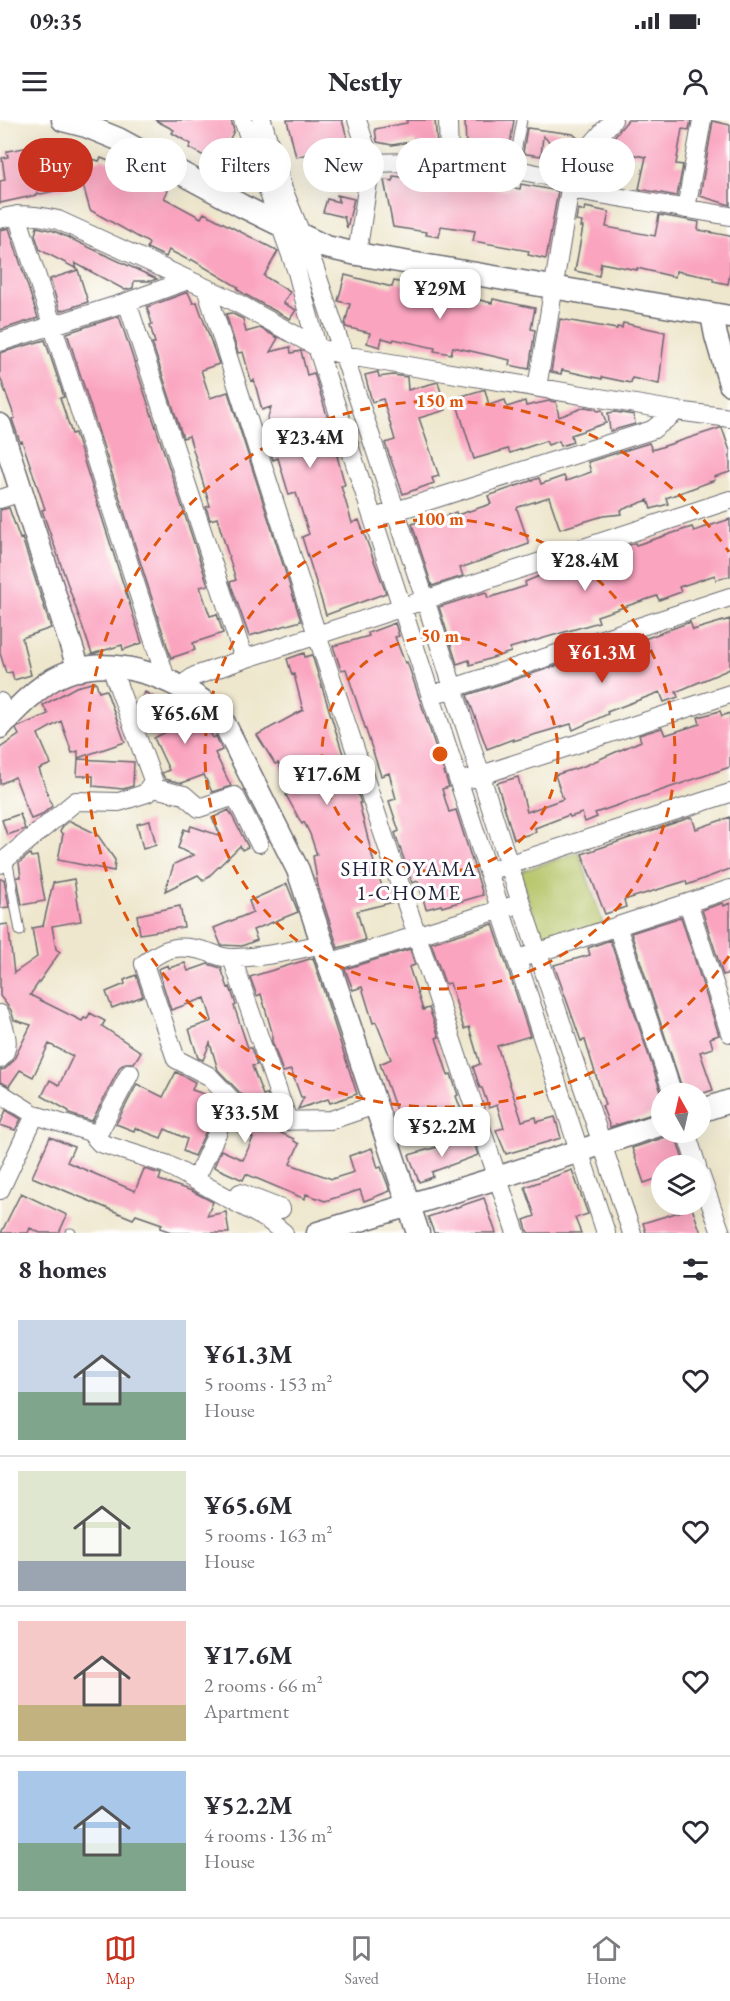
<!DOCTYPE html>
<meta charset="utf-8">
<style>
body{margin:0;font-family:"EB Garamond",serif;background:#f7f7f7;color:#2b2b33;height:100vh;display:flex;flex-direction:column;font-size:22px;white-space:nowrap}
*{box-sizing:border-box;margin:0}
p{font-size:20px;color:#7c7c81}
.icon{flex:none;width:33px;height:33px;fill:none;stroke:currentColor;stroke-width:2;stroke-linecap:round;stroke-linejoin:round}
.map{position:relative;height:1113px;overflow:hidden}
.side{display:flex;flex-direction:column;background:#fff;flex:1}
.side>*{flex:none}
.hud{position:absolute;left:18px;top:18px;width:694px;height:54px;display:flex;gap:12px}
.needle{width:39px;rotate:352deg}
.fabs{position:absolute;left:651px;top:963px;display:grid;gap:12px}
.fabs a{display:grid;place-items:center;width:60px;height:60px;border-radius:50%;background:#fff;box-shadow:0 6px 24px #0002;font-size:30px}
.price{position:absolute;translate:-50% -51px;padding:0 14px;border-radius:12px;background:#fff;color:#222;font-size:20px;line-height:39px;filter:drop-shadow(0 2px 3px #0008)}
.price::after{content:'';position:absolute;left:50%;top:36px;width:18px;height:14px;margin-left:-9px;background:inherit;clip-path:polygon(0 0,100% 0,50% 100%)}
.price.on{background:#c8321e;color:#fff}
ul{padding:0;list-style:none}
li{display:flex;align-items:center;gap:18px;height:150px;padding:0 18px}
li+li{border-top:2px solid #e1e1e2}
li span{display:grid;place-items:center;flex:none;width:168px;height:120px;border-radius:0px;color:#555}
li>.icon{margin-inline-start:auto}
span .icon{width:72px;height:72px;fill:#fffc;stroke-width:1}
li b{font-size:26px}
h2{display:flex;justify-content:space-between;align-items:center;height:72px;padding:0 18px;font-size:26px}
.pill{padding:0 21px;border-radius:27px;background:#fff;box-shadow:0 6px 24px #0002;font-size:21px;line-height:54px}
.pill.on{background:#c8321e;color:#fff}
.status{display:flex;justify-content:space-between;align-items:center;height:42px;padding:0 30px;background:#fff;direction:ltr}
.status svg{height:16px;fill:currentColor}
header{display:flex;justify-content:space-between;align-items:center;height:78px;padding:0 18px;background:#fff;font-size:27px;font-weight:800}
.tab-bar{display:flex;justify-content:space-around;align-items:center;height:84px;border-top:2px solid #e1e1e2;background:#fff;font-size:16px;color:#7c7c81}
.tab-bar a{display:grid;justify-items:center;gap:3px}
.tab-bar .on{color:#c8321e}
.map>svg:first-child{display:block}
</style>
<div class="status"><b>09:35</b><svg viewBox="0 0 49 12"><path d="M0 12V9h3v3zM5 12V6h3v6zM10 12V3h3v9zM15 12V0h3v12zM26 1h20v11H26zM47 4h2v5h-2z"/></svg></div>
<header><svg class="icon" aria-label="menu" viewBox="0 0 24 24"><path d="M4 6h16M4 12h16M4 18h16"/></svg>Nestly<svg class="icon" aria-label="person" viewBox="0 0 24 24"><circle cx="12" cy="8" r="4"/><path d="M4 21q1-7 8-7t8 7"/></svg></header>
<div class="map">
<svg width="730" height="1113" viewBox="0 0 730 1113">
<rect width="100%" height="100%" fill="#fff"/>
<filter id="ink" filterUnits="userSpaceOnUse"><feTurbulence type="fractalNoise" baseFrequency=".0167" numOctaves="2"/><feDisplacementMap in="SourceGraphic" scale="12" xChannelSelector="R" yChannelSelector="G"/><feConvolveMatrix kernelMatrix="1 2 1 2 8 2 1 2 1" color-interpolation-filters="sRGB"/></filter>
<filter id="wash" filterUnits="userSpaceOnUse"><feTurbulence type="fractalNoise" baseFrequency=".008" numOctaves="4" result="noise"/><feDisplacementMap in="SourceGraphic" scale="24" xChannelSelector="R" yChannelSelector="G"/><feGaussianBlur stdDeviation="1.35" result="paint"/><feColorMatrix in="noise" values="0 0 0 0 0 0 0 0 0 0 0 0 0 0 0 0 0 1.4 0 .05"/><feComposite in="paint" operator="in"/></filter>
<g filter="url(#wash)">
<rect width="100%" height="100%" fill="#eee7cd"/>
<path fill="#b4c264" stroke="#6b7250" stroke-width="1.5" d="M579,732L603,804L543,824L519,752Z"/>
<g id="blocks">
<path fill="#faa4c0" d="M155,0H231L234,11L217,43L189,28L191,24L172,13L174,10Z
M287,0H342L353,38L345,40L350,58L333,63L323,30L296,37Z
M407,0H435L437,24L416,25L415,21L392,25L377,22L375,9L407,3Z
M465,0H514L509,31L487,28L466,29Z
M628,0H691L689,10L682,9L676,44L683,45L677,76L639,69L646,37L610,30L613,18Z
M713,1L730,5V85L700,76Z
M527,8L573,14L580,20L568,34H563L543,16L541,36L527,34L523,33Z
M41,25L70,29V32L99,41L101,38L126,48L168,71L164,78L201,98L204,93L278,131L264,156L290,172L283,183L296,190L290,199L246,175L237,169L238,167L191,139L190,141L169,130L166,137L147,128L149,123L90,90L83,65L41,74L37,73V75L0,83V61L5,60L2,38L8,37L7,31Z
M593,40L619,44L615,60L609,59L608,62L580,58Z
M452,53L477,56L476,64L507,70L508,67L520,69L521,64L558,71L546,139L528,135L529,131L473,121L475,111L441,106L439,117L426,115L427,112L393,107L384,60L393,61V56L410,58V61L436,64V62L451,63Z
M337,75L354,79L347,108L344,97L323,92L327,79L339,82Z
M585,87L609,92L606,107L655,116L659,95L699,102L698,110L730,116V152L728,164L713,161V158L676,151L675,157L637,148V150L601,143L599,156L575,151L583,107H581L582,102L576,101L578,89L584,91Z
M37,107L54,111L157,159L151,161H134L133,168L125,170L75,143L77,149L40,130L35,115Z
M9,108L38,198L0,210V110Z
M78,150L88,182L60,191L50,159Z
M345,155L392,167L394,161L407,164V167L437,174L438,170L492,183L493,179L535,188L531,209L535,210L529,249L509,245L510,240L453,227L451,234L434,231L435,228L394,219L393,221L382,218L380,227L367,223L370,213L346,207L345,204L350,184L338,181Z
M188,172L193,183L197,182L219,244L201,250L210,278L228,272L301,501L249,516L230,462L236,460L217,398L210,400L206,387L210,386L189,316L183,318L152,223H155L150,205L152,204L147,187Z
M231,193L243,199L246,212L260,208L278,218L270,232L290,227L291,233L301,231L307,255L314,253L339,335L337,336L345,365L341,366L352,403L359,400L386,473L326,495L302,417L309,414L296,373L289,375L278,338L273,340L264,312L271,287L262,290L254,260L251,261L243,232L238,233L226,194Z
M119,196L208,465L200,467L210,496L217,494L223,513L193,523L195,530L171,538L67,213Z
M560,199L617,209V207L622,208L623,203L665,212L659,264L632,258L631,263L602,257V259L562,250L561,254L551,252Z
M45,220L64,277L60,278L72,314L75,313L142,523L123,530L122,525L92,534L44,396L42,390L45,389L22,321L20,322L12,299L15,298L0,257V233Z
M378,252L379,257L393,255L407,257L408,270L438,262L446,290L419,298L439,356L432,358L434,363L403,374L385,323L395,320L383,279L372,282L365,255Z
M482,270H485L489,285L505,280L507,287L525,281L526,286L549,281L556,282L559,297L585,287L596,289L597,291L602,290L606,303L571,315L573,322L561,326L559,321L548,325L546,321L510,333L508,329L474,339L455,278Z
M615,292L634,295L635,304L610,311L608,293Z
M720,308H722L730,331V352L714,357L715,360L666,378L668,384L651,389L648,380L621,390L622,394L603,396L560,409L549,377L518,387L517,389L529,424L460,448L463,456L432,466L412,404L429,398L430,401L456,392L457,395L491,384L488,376L539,358L541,364L564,356L566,361L591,352L588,342L649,323L652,330Z
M9,388L20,419L22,418L51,508L22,518L31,555L14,560L12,552L6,553L0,533V390Z
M730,399V456L716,460L715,455L679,467L681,472L659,480L657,476L597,496L599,502L510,528L511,532L470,545L469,540L457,544L439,487L486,472L488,478L526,466L525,462L551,451L577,443L578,447L616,434L615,430L635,423L636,425L692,407L694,411Z
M730,499V549L676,572L678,577L664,582L660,572L607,592L608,594L573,610L571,604L513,621V619L487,629L467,575L577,539L580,549L614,537L611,528L630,522L631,524L690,502L693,510Z
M395,503L399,516L395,517L405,543L407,542L411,553L449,667L442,669L449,692L456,690L483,775L442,787L441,785L426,789L418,761L412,763L395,713L399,711L389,681L396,679L389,653L381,656L346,549L341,550L333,526L369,516L368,513Z
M304,533L305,537L312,535L352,663L354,662L361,683H359L376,751L383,768L389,766L394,782L357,791L365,820L338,828L318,766L313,736L317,735L310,714L304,702L302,704L286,675L291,672L288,666L290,665L278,643L275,644L257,615L303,590L294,554L292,555L287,539Z
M96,562L99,572L106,570L125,622L78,638V631L72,633L61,601L38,614L51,644L39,649L52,686L40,696L31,699L15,657L0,664V628L19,615L16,609L18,607L48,594L43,585L76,567Z
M145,572L188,598L194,595L195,599L200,597L203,599L213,618L216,616L222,630L215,633L231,666L212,672L204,655L182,663L165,659L162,653L169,650L154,618L168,611L143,596L137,585Z
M720,591L722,596L730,593V647L595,693L597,697L585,702L582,693L570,697L569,695L535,708L536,712L514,719L497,663L518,657L527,692L563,679L555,655L584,646L641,621L639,615L662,608L665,615L700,604L698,597Z
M78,639L134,642L133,666L123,669L93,666V656H77Z
M229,690L248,727L242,730L240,726L204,761L198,755L165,771L174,744L194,735L178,728L184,709L189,711L191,706L221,716L212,698Z
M20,694L25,709L7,715L2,700Z
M692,697L696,709L730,697V749L687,765L686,761L624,780L626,787L605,794L582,734Z
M70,701L97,714L115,740L114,751L58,740L63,714L60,712L63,706Z
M150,701L156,725L143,729L137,704Z
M30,734L31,737L37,736L45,781L22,785L17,757H21L19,743Z
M0,759H4L9,787L0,788Z
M74,759L81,801L52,806L56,829L60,832L30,875L82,901L84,898L87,899L90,893L105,901L102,906L141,932L134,943H125L120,947L92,1001L69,994V991L42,976L50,960L59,965L73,936L49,924L33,957L20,950L9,966L0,962V950L5,949L13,941L31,905L14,900L11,890L0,876V805L8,804L14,853L37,837L32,808L43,806L53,763Z
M287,764L298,792L253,810L257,820L242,826L221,825L214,808L253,792L249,781Z
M723,783L724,786L730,783V853L723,855L702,790Z
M180,786L184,807L140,814L137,795Z
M681,797L719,915L710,918L713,928L700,932L713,970L701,974H684L631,813Z
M493,804L530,916L497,926L522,1001L536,997L537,1002L555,997L561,1018L506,1034L496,1010L504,1008L497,985L489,988L482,968H480L473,947L480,944L469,907L464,909L450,863L445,864L431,823Z
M610,820L662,975V991L610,1007L602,986L605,985L585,920L581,921L554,845L590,835L588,828Z
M410,829L415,845L409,847L423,890L429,888L439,917L436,918L448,955L451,954L458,975L456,976L463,995L404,1013L380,944L391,939L376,902L373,903L362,867L353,870L345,849Z
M313,838L357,974L330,983L328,979L298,989L304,977H301L291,950L283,952L272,921V912L261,874L257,876L250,857Z
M185,843L188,851L208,844L221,848L228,868L230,867L236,885L234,886L248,928H251L257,945L252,946L263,975L267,974L271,986L267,987L244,977L218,950L210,923L203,940L198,938L189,909L212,901L205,878L171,890L158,849L168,845L169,848Z
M136,855L143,876L112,888L106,872L125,864L124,860Z
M176,952L195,962L192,970L213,977L232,996L266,1011L279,1012L294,1019V1021L299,1024L290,1044L332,1059L354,1052L349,1036L372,1028L378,1048L381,1047L390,1071L364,1081L360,1070L325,1081L306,1074L305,1079L246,1054L243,1060L214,1047L221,1030L243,1040L253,1018L228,1007L222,1001L212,999L194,1036L183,1031L187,1019L165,1009L161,1018L135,1008L134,1011L116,1004L137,964L163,977Z
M6,990L21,999L15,1010L0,1005Z
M675,1014L685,1046H662V1057L644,1063L632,1028Z
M50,1017L74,1027L67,1042L135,1071L144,1049L161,1054L159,1060L192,1071L213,1082L207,1096L226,1092L229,1113H174L160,1108L162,1104L136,1095L133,1099L32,1057Z
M472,1017L478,1035L432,1052L433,1057L419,1062L409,1035Z
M572,1050L588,1094L575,1098L581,1113H528L524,1100L535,1096L525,1067Z
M21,1073L67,1095L59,1113H40L30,1108L28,1113H1Z
M484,1078L496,1113H434L428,1097Z
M692,1088L701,1113H646L643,1103Z"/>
</g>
</g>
<g filter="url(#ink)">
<use href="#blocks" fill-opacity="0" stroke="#69676e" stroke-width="1.5"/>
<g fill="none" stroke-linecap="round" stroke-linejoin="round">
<defs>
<path id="service" d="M513,49L522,0
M7,738L20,811
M70,1113H71"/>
<path id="minor" d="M243,0L297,152L317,227L606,1113
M262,0L283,69L314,146L425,479L521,783L632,1113
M448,0L449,41
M371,43L489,40L513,49L566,60
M570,69L730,96
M686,89L702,0
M17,95L167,562
M0,99C20,93 37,95 58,100L228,178L317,227L343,235L677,291L730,298
M357,134L371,43L357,0
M206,168L317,515L516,1113
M127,182L244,539
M0,222L127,182L188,160
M537,267C549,201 558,135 570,69L566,60L573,46L613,0
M0,379L22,372
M383,395L652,310L677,291
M179,567L195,556L244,539L730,380
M441,572L730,477
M0,582L6,600
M469,659L730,574
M149,667L184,675L199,688L235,676L259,723
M0,744L76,681L119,682L147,673L153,660L111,547
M498,748L730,673
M688,783L730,913
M617,806L673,974
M321,824C293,831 264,837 235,838C225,839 216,835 208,832C180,824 166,826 144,844L176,939L209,956L237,986L271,1001L331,1000L375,985
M527,836L730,769
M232,838L288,1001
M328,843L512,786
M0,894C4,909 13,926 0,939
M0,973L35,995L90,1012L100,1023L166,1044L268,1100L284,1113
M99,1012L130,953
M686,1012L697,1046
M200,1050L218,1011
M700,1054L721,1113
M0,1070L35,995
M240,1073L281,1089"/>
<path id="tertiary" d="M63,0L86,6L118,19L242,86L301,115L326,127L357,134L730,197
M712,195L716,216L730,264
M0,305L79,550
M0,607C14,591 30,575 47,563C102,527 176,555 220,595L298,750L418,1113
M700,991L730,981
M318,1113L497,1058L662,1004"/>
</defs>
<use href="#service" stroke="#69676e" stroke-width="11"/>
<use href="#minor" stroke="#69676e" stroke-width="20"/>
<use href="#tertiary" stroke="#69676e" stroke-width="25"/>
<use href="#service" stroke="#fff" stroke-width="9"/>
<use href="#minor" stroke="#fff" stroke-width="18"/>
<use href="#tertiary" stroke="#fff" stroke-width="22"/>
</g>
</g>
<g fill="none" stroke="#de560e" stroke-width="3" stroke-dasharray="10 8">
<circle cx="440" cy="634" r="118"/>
<circle cx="440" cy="634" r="235"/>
<path d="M729 836A353 353 0 1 1 729 432"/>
</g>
<g text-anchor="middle" stroke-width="6" stroke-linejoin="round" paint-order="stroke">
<g font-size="21" letter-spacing="1.5" fill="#22223b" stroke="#fff">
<text x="409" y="756">SHIROYAMA<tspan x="409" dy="24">1-CHOME</tspan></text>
</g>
</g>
<circle cx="440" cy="634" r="9" fill="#de560e" stroke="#fff" stroke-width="3"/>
<g font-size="18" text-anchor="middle" font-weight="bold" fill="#de560e" stroke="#fff" stroke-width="6" stroke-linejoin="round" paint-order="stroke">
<text x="440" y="287">150 m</text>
<text x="440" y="405">100 m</text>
<text x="440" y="522">50 m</text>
</g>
</svg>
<div class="fabs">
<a><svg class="needle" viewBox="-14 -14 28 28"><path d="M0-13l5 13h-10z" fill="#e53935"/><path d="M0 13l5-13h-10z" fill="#7c7c81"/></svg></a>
<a><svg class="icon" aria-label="layers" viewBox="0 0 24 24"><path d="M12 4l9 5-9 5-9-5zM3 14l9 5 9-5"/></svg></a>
</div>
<b class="price" style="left:440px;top:200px">¥29M</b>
<b class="price" style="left:310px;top:349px">¥23.4M</b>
<b class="price" style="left:585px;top:472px">¥28.4M</b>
<b class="price on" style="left:602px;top:564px">¥61.3M</b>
<b class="price" style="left:185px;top:625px">¥65.6M</b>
<b class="price" style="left:327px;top:686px">¥17.6M</b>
<b class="price" style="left:245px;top:1024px">¥33.5M</b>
<b class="price" style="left:442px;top:1038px">¥52.2M</b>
<div class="hud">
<a class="pill on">Buy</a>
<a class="pill">Rent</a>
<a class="pill">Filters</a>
<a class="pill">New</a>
<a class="pill">Apartment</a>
<a class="pill">House</a>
</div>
</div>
<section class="side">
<h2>8 homes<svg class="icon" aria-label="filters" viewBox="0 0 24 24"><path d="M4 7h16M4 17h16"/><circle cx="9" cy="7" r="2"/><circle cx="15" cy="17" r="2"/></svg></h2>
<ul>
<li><span style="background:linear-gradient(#c9d6e8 60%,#7fa58c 0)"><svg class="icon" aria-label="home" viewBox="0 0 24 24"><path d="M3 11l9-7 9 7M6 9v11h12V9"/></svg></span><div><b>¥61.3M</b><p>5 rooms · 153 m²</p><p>House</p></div><svg class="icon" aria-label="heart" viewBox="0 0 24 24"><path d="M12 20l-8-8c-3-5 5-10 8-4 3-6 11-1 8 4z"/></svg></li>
<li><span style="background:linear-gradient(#dfe7d0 75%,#9aa5b1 0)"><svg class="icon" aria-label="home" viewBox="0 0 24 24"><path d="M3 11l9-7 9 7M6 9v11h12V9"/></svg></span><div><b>¥65.6M</b><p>5 rooms · 163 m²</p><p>House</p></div><svg class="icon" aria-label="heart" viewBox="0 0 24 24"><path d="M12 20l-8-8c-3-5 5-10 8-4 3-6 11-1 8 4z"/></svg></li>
<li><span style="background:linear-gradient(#f6c9c9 70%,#c2b280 0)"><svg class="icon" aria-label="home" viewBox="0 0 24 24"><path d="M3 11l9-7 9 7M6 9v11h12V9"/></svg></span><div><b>¥17.6M</b><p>2 rooms · 66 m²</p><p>Apartment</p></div><svg class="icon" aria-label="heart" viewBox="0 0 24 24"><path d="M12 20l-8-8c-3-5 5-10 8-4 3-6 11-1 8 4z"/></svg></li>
<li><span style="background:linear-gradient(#a9c7e8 60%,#7fa58c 0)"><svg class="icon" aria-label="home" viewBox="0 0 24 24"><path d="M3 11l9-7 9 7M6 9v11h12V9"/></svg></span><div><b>¥52.2M</b><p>4 rooms · 136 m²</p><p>House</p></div><svg class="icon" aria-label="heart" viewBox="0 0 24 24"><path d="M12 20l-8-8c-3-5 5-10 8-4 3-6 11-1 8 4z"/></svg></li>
</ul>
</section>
<nav class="tab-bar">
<a class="on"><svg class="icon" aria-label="map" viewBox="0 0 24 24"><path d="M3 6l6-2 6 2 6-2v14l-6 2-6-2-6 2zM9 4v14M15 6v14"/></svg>Map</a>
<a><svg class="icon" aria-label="saved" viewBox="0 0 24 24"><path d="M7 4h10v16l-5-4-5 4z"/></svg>Saved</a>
<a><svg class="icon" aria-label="home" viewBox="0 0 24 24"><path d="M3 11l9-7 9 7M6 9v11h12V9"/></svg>Home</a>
</nav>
